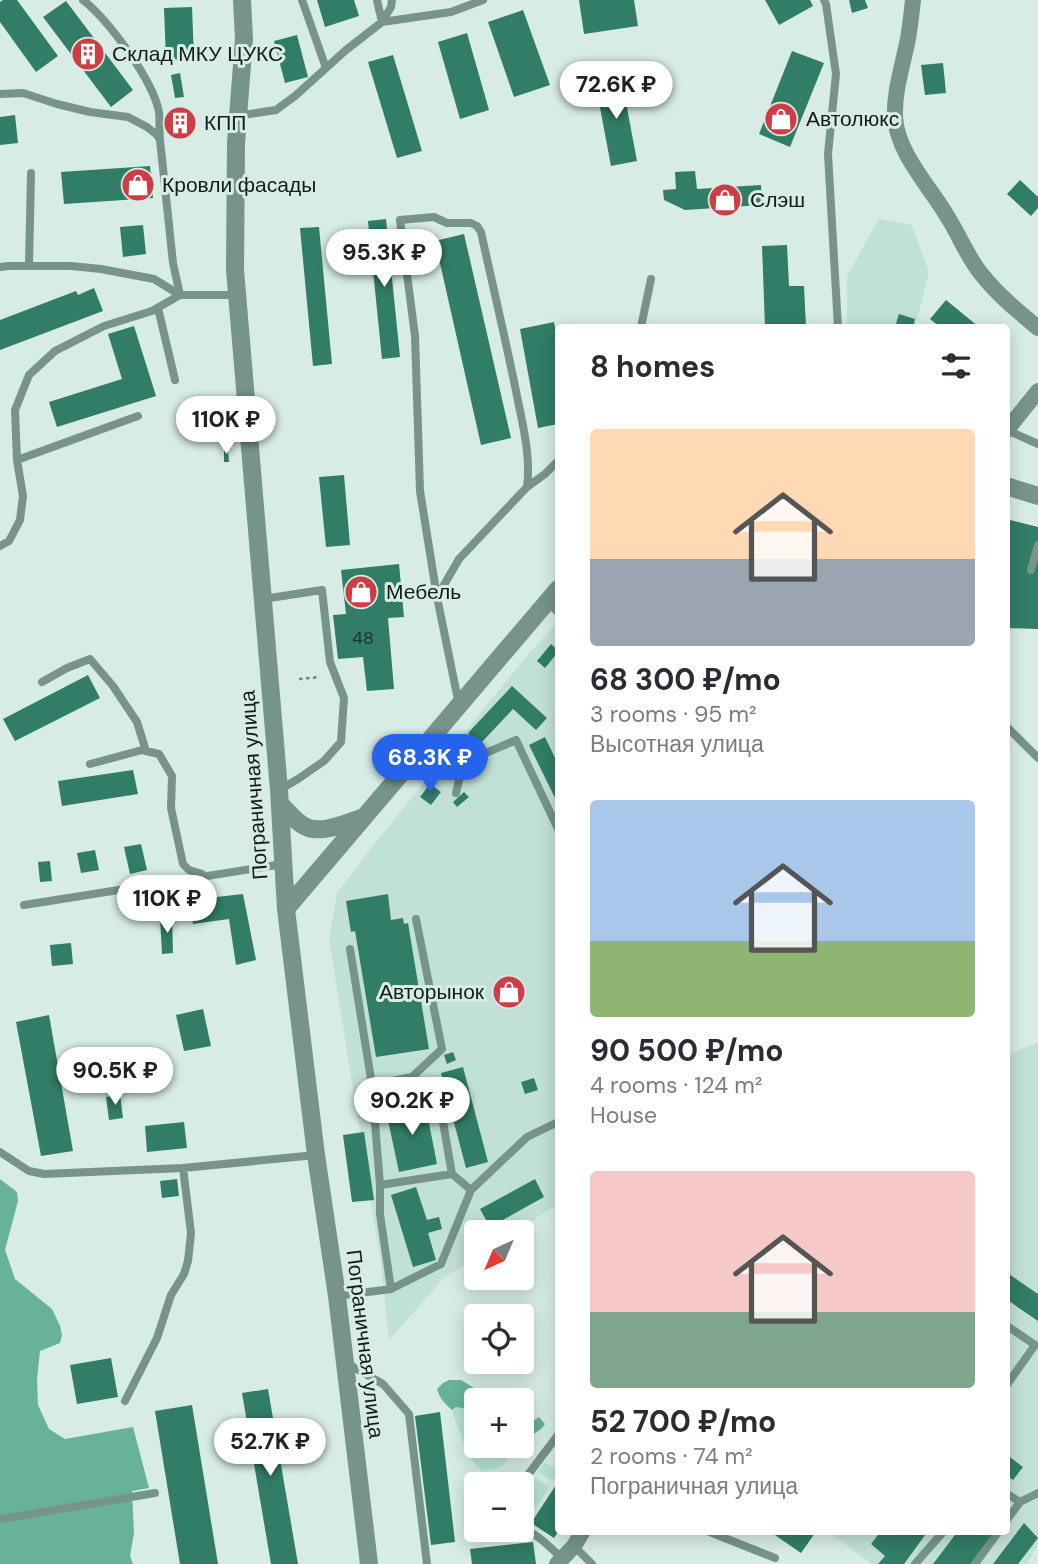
<!DOCTYPE html>
<meta charset="utf-8">
<style>
body{margin:0;font-family:"DM Sans",sans-serif;background:#f7f7f7;color:#2b2b33;height:100vh;display:flex;flex-direction:column;font-size:26px;white-space:nowrap}
*{box-sizing:border-box;margin:0}
p{font-size:23px;color:#7c7c81}
.icon{flex:none;width:38px;height:38px;fill:none;stroke:currentColor;stroke-width:2;stroke-linecap:round;stroke-linejoin:round}
.map{position:relative;flex:1;overflow:hidden}
.drawer{position:absolute;left:555px;top:324px;width:455px;height:1211px;display:flex;flex-direction:column;background:#fff;border-radius:7px;box-shadow:0 4px 18px #0003}
.drawer>*{flex:none}
.needle{width:46px;rotate:224deg}
.tools{position:absolute;left:464px;top:1220px;display:grid;gap:14px}
.tools a{display:grid;place-items:center;width:70px;height:70px;border-radius:7px;background:#fff;box-shadow:0 4px 18px #0003;font-size:35px}
.price{position:absolute;translate:-50% -60px;padding:0 16px;border-radius:24px;background:#fff;color:#222;font-size:23px;line-height:46px;filter:drop-shadow(0 2px 4px #0008)}
.price::after{content:'';position:absolute;left:50%;top:42px;width:21px;height:16px;margin-left:-10px;background:inherit;clip-path:polygon(0 0,100% 0,50% 100%)}
.price.current{background:#2563eb;color:#fff}
ul{padding:0;list-style:none}
li{display:grid;align-content:center;gap:14px;height:371px;padding:0 35px}
li span{display:grid;place-items:center;height:217px;border-radius:7px;color:#555}
li>.icon{margin-inline-start:auto}
span .icon{width:126px;height:126px;fill:#fffc;stroke-width:1}
li b{font-size:30px}
h2{display:flex;justify-content:space-between;align-items:center;height:84px;padding:0 35px;font-size:30px}
.map>svg:first-child{display:block}
</style>
<div class="map">
<svg width="1038" height="1564" viewBox="0 0 1038 1564">
<rect width="100%" height="100%" fill="#d6ece4"/>
<path fill="#c2e1d6" d="M879,219L912,225L929,272L915,327H847V276Z
M558,622V1204L515,1232H476V1257L444,1278L389,1340L381,1264L329,939L337,893L372,847L530,652Z
M1038,1042V1545L1027,1564H872L827,1531H1006V1056Z"/>
<path fill="#b4e4d3" d="M456,1407L471,1410L476,1407V1446H510C511,1465 499,1471 481,1470L468,1456L452,1410Z
M544,1462L558,1470L553,1481L538,1472Z
M535,1478L549,1487L537,1507L523,1498Z"/>
<path fill="#68b29a" d="M0,1179L17,1192L18,1201L5,1250L15,1279L52,1309L60,1326L62,1335L60,1343L40,1351L37,1379L38,1405L49,1429L65,1439L133,1427L149,1488L132,1491L134,1533L130,1556L133,1564H0Z
M449,1380H461L482,1393L481,1400H476V1407L471,1410L456,1407L452,1410C445,1404 440,1399 437,1389L443,1383Z
M539,1417L545,1424C541,1431 533,1433 528,1439C521,1446 518,1451 510,1456V1446H522V1428Z"/>
<path fill="#317d68" d="M3,0H17L58,56L36,72L0,22V2Z
M317,0H354L359,16L325,27Z
M579,0H634L638,26L584,34Z
M765,0H810L813,6L779,25Z
M849,0H865L868,8L852,13Z
M66,1L133,90L111,107L43,17Z
M192,7L194,59L166,60L164,8Z
M523,10L550,85L514,97L488,22Z
M467,33L489,110L460,119L438,42Z
M297,35L308,77L285,83L274,41Z
M792,51L824,63L790,147L759,134Z
M393,55L422,151L397,158L368,62Z
M943,63L946,93L925,95L921,65Z
M180,73L184,97L175,98L171,75Z
M621,76L637,161L611,166L595,81Z
M15,115L18,143L0,145V117Z
M187,116L188,129L173,130L172,117Z
M150,166L153,198L64,204L61,172Z
M695,171L697,189L761,185L762,205L685,210L664,200L663,190L676,189L675,172Z
M1020,180L1038,197V208L1031,216L1007,194Z
M386,219L400,357L382,359L368,221Z
M143,225L146,254L123,257L120,227Z
M319,227L332,364L313,366L300,228Z
M464,234L511,438L481,445L435,241Z
M787,245L789,286H804L806,327H765L762,246Z
M94,288L103,311L0,350V320L76,291L78,295Z
M946,300L979,327H940L930,319Z
M899,314L915,319L913,327H895Z
M554,322L558,345V424L538,428L520,329Z
M134,326L156,396L57,427L49,402L122,379L108,334Z
M224,450H228L229,462H224Z
M344,475L350,545L326,547L319,477Z
M1006,519L1038,527V629L1006,628Z
M399,564L404,617L388,618L394,689L367,691L363,657L338,659L333,615L346,614L341,570Z
M551,644L558,650V652L545,668L537,661Z
M88,675L100,698L15,741L3,719Z
M512,686L547,718L536,730L513,709L480,744L468,733Z
M545,737L558,764V804L529,745Z
M133,770L138,794L62,806L58,781Z
M430,784L441,792L431,805L420,797Z
M464,792L469,797L457,807L453,802Z
M141,844L147,870L130,874L124,847Z
M95,850L99,870L81,873L77,853Z
M50,861L52,881L40,882L38,862Z
M243,894L256,960L236,965L229,919L193,924L190,900Z
M388,894L391,920L403,918L404,924L408,923L429,1049L376,1057L355,931L351,932L346,901Z
M160,917H172L173,953L162,954Z
M71,943L73,964L52,966L50,945Z
M203,1009L211,1046L184,1051L176,1015Z
M49,1015L73,1151L41,1156L16,1022Z
M453,1052L456,1060L447,1064L444,1055Z
M463,1067L488,1162L466,1168L441,1073Z
M534,1078L538,1090L525,1094L521,1082Z
M120,1095L123,1118L109,1120L106,1097Z
M425,1103L437,1164L399,1172L386,1111Z
M184,1122L187,1148L147,1152L145,1126Z
M364,1132L374,1200L352,1202L343,1135Z
M177,1179L179,1196L162,1198L160,1181Z
M535,1179L544,1197L490,1227L480,1209Z
M416,1187L427,1220L439,1217L442,1229L428,1233L436,1260L413,1267L391,1195Z
M1006,1272L1038,1294V1321L1006,1299Z
M111,1358L118,1397L77,1404L70,1365Z
M268,1389L298,1564H271L242,1393Z
M192,1405L218,1564H180L155,1411Z
M440,1412L455,1542L431,1545L415,1416Z
M1006,1454L1023,1467L1013,1480L1006,1475Z
M558,1482V1532L554,1538L531,1523Z
M1024,1523L1038,1538L1018,1564H993Z
M769,1531H812L815,1533L801,1553Z
M881,1531H928L904,1564H878L885,1556L871,1544Z
M958,1531H995L971,1564H933Z
M533,1542L536,1564H472L470,1549Z"/>
<g fill="none" stroke-linecap="round" stroke-linejoin="round">
<path stroke="#74837e" stroke-width="2.5" stroke-dasharray="3.5 3.5" stroke-linecap="butt" d="M299,679L320,677"/>
<path stroke="#769489" stroke-width="8" d="M83,0C109,21 153,80 159,112C160,121 159,131 160,140
M302,0L326,68
M377,0L382,22
M824,0L826,4L836,74L828,154L838,327
M382,22L391,7L392,0
M0,94L23,93L57,104L90,112L128,117L147,127L157,135L160,140L173,263L180,295L152,311L104,326L55,351L29,375L15,410L17,460L23,496L20,520L9,541L0,546
M237,116L276,110L295,96L346,50L382,22L451,12L483,0
M29,266L31,173
M0,267L9,266H71L101,269L154,279L180,295H237
M158,308L175,380
M641,327L651,279
M1007,430L1038,444
M17,460L138,416
M1031,570L1038,545
M437,597L459,559L527,487L545,474L558,461
M263,599L322,590L330,662L344,698L341,742L324,761L298,779L279,790
M547,602L558,612
M42,682L67,668L90,659L113,686L137,722L146,751
M459,705L437,597L420,491L415,336L400,220L434,217L447,223H471L477,226L481,232C493,287 506,341 517,396C523,426 531,457 527,487
M1006,726L1038,758
M431,737L463,763L516,740L558,829
M90,764L142,750L159,754L172,776L171,808L183,864L189,870L202,874
M456,793L463,763
M24,905L283,864
M350,949L372,1085L412,1077L438,1093L452,1174L380,1185
M412,1077L442,1049L416,919
M372,1085L380,1185V1214L391,1289
M0,1152L29,1171L44,1174L183,1168L316,1155
M452,1174L471,1190
M337,1296L391,1289L441,1264L471,1190L527,1137L558,1122
M1006,1325L1035,1345L1006,1386
M348,1364L383,1384L409,1414L427,1564
M125,1401L157,1338L171,1295L184,1274L188,1261L191,1233L183,1168
M521,1484L558,1435
M1006,1493L1020,1502L1006,1521
M1020,1502L1038,1493
M0,1519L155,1493
M522,1526L542,1540L562,1558
M707,1531L775,1558
M574,1546L592,1564
M915,1564L944,1531
M975,1564L999,1531"/>
<path stroke="#769489" stroke-width="16" d="M913,0C911,16 910,32 906,48C901,71 894,94 895,117C897,153 930,187 947,216C960,236 968,259 983,276C999,296 1019,312 1038,328
M1006,431L1038,391
M557,1564L574,1546L583,1531"/>
<path stroke="#769489" stroke-width="18" d="M242,0L244,39L236,143L235,270L279,790L286,909L316,1155L337,1296L369,1564
M1006,486L1038,496
M280,804C287,810 293,819 301,824C318,837 345,823 362,818
M286,909L558,589"/>
</g>
<defs>
<symbol id="building-disc" viewBox="-11 -11 22 22"><circle r="9.5" fill="#cc3d46" stroke="#d6ece4"/><path d="M-4-6H4V6H1V3H-1V6H-4ZM-2.5-4.3h1.7v1.8h-1.7ZM.8-4.3h1.7v1.8H.8ZM-2.5-1h1.7V.8h-1.7ZM.8-1h1.7V.8H.8Z" fill="#fff"/></symbol>
<symbol id="shop-disc" viewBox="-11 -11 22 22"><circle r="9.5" fill="#cc3d46" stroke="#d6ece4"/><path d="M-5-2.5h2.3a2.7 3.5 0 0 1 5.4 0H5L5.5 6h-11ZM-1.5-2.5h3a1.5 2.3 0 0 0-3 0Z" fill="#fff"/></symbol>
</defs>
<g fill-rule="evenodd">
<use href="#building-disc" x="69" y="35" width="38" height="38"/>
<use href="#shop-disc" x="762" y="100" width="38" height="38"/>
<use href="#building-disc" x="161" y="104" width="38" height="38"/>
<use href="#shop-disc" x="119" y="166" width="38" height="38"/>
<use href="#shop-disc" x="706" y="181" width="38" height="38"/>
<use href="#shop-disc" x="342" y="573" width="38" height="38"/>
<use href="#shop-disc" x="490" y="973" width="38" height="38"/>
</g>
<g text-anchor="middle" stroke-width="6" stroke-linejoin="round" paint-order="stroke">
<g font-size="18" fill="#1b342d">
<text x="363" y="644">48</text>
</g>
<g font-size="21" fill="#141c19" stroke="#d6ece4" text-anchor="start">
<text x="112" y="61">Склад МКУ ЦУКС</text>
<text x="806" y="126">Автолюкс</text>
<text x="204" y="130">КПП</text>
<text x="162" y="192">Кровли фасады</text>
<text x="750" y="207">Слэш</text>
<text x="386" y="599">Мебель</text>
<text x="484" y="999" text-anchor="end">Авторынок</text>
</g>
<g font-size="21" fill="#141c19" stroke="#d6ece4">
<text transform="translate(254 785) rotate(-94)" y="7">Пограничная улица</text>
<text transform="translate(365 1344) rotate(83)" y="7">Пограничная улица</text>
</g>
</g>
</svg>
<div class="tools">
<a><svg class="needle" viewBox="-14 -14 28 28"><path d="M0-13l5 13h-10z" fill="#e53935"/><path d="M0 13l5-13h-10z" fill="#7c7c81"/></svg></a>
<a><svg class="icon" aria-label="locate" viewBox="0 0 24 24"><circle cx="12" cy="12" r="6"/><path d="M12 2v4M12 18v4M2 12h4M18 12h4"/></svg></a>
<a>+</a>
<a>−</a>
</div>
<b class="price" style="left:616px;top:121px">72.6K ₽</b>
<b class="price" style="left:384px;top:289px">95.3K ₽</b>
<b class="price" style="left:226px;top:456px">110K ₽</b>
<b class="price current" style="left:430px;top:794px">68.3K ₽</b>
<b class="price" style="left:167px;top:935px">110K ₽</b>
<b class="price" style="left:115px;top:1107px">90.5K ₽</b>
<b class="price" style="left:412px;top:1137px">90.2K ₽</b>
<b class="price" style="left:270px;top:1478px">52.7K ₽</b>
<section class="drawer">
<h2>8 homes<svg class="icon" aria-label="filters" viewBox="0 0 24 24"><path d="M4 7h16M4 17h16"/><circle cx="9" cy="7" r="2"/><circle cx="15" cy="17" r="2"/></svg></h2>
<ul>
<li><span style="background:linear-gradient(#ffd9b3 60%,#9aa5b1 0)"><svg class="icon" aria-label="home" viewBox="0 0 24 24"><path d="M3 11l9-7 9 7M6 9v11h12V9"/></svg></span><div><b>68 300 ₽/mo</b><p>3 rooms · 95 m²</p><p>Высотная улица</p></div></li>
<li><span style="background:linear-gradient(#a9c7e8 65%,#8fb573 0)"><svg class="icon" aria-label="home" viewBox="0 0 24 24"><path d="M3 11l9-7 9 7M6 9v11h12V9"/></svg></span><div><b>90 500 ₽/mo</b><p>4 rooms · 124 m²</p><p>House</p></div></li>
<li><span style="background:linear-gradient(#f6c9c9 65%,#7fa58c 0)"><svg class="icon" aria-label="home" viewBox="0 0 24 24"><path d="M3 11l9-7 9 7M6 9v11h12V9"/></svg></span><div><b>52 700 ₽/mo</b><p>2 rooms · 74 m²</p><p>Пограничная улица</p></div></li>
</ul>
</section>
</div>
